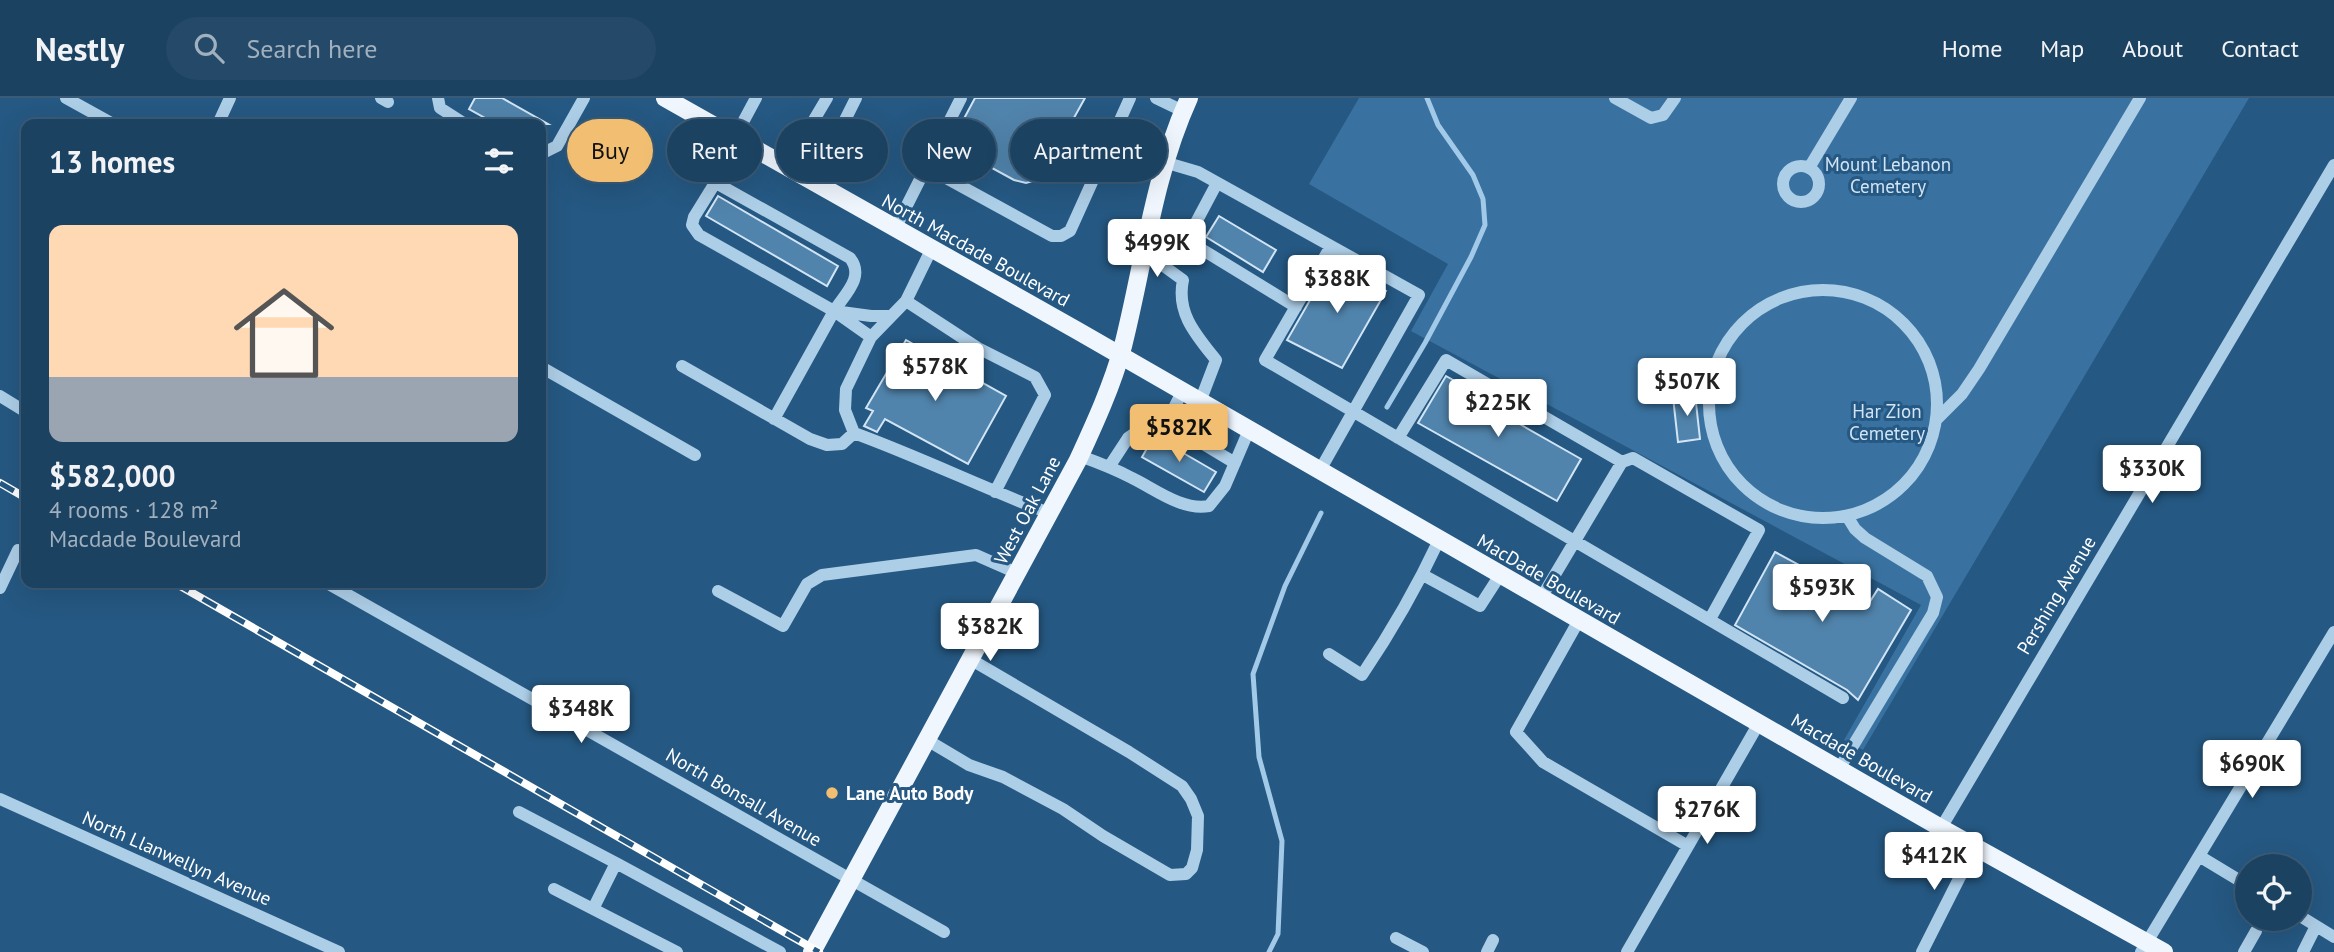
<!DOCTYPE html>
<meta charset="utf-8">
<style>
body{margin:0;font-family:"PT Sans",sans-serif;background:#254968;color:#f1f3f6;height:100vh;display:flex;flex-direction:column;font-size:26px;white-space:nowrap}
*{box-sizing:border-box;margin:0}
p{font-size:23px;color:#a0b0be}
.icon{flex:none;width:38px;height:38px;fill:none;stroke:currentColor;stroke-width:2;stroke-linecap:round;stroke-linejoin:round}
.map{position:relative;flex:1;overflow:hidden}
.panel{position:absolute;left:21px;top:21px;width:525px;height:469px;display:flex;flex-direction:column;background:#1c4262;border-radius:14px;box-shadow:0 7px 28px #0002,0 0 0 2px #3a5b77}
.panel>*{flex:none}
.top-card{position:absolute;left:567px;top:21px;width:665px;height:63px;display:flex;gap:14px}
.tools{position:absolute;left:2235px;top:756px;display:grid;gap:14px}
.tools a{display:grid;place-items:center;width:77px;height:77px;border-radius:50%;background:#1c4262;box-shadow:0 7px 28px #0002,0 0 0 2px #3a5b77;font-size:35px}
.price{position:absolute;translate:-50% -60px;padding:0 16px;border-radius:7px;background:#fff;color:#222;font-size:23px;line-height:46px;filter:drop-shadow(0 2px 4px #0008)}
.price::after{content:'';position:absolute;left:50%;top:42px;width:21px;height:16px;margin-left:-10px;background:inherit;clip-path:polygon(0 0,100% 0,50% 100%)}
.price.current{background:#f1be72;color:#111}
ul{padding:0;list-style:none}
li{display:grid;align-content:center;gap:14px;height:371px;padding:0 28px}
li+li{border-top:2px solid #3a5b77}
li span{display:grid;place-items:center;height:217px;border-radius:14px;color:#555}
li>.icon{margin-inline-start:auto}
span .icon{width:126px;height:126px;fill:#fffc;stroke-width:1}
li b{font-size:30px}
h2{display:flex;justify-content:space-between;align-items:center;height:84px;padding:0 28px;font-size:30px}
.pill{padding:0 24px;border-radius:32px;background:#1c4262;box-shadow:0 7px 28px #0002,0 0 0 2px #3a5b77;font-size:24px;line-height:63px}
.pill.current{background:#f1be72;color:#111}
header{display:flex;align-items:center;gap:42px;box-sizing:border-box;height:98px;padding:0 35px;background:#1c4262;border-bottom:2px solid #3a5b77}
header strong{font-size:33px}
nav{display:flex;gap:38px;margin-inline-start:auto;font-size:24px}
.search{width:490px;height:63px;background:#254968;display:flex;align-items:center;gap:18px;box-sizing:border-box;padding:0 24px;border-radius:38px;color:#a0b0be;font-size:26px}
.map>svg:first-child{display:block}
</style>
<header>
<strong>Nestly</strong>
<div class="search"><svg class="icon" aria-label="search" viewBox="0 0 24 24"><circle cx="10" cy="10" r="6"/><path d="M15 15l6 6"/></svg>Search here</div>
<nav><a>Home</a><a>Map</a><a>About</a><a>Contact</a></nav>
</header>
<div class="map">
<svg width="2334" height="854" viewBox="0 0 2334 854">
<rect width="100%" height="100%" fill="#255882"/>
<path fill="#3972a0" d="M1359,0H2249L1863,652L1844,642L1921,507L1411,233L1448,166L1309,86Z"/>
<g fill="none" stroke-linecap="round" stroke-linejoin="round">
<path stroke="#a2cae8" stroke-width="5" d="M1387,309L1425,245L1471,159L1485,127L1483,101L1473,77L1438,27L1427,0
M1269,854L1278,836L1282,743L1259,659L1253,576L1285,488L1321,415"/>
</g>
<path fill="#5184ac" stroke="#d1e5f6" stroke-width="2" d="M475,0H502L548,26H496L469,11Z
M975,0H1085L1040,81L1026,85L1014,82L968,57L970,54L952,43Z
M718,98L838,168L827,188L706,118Z
M1219,118L1276,152L1263,174L1206,139Z
M1332,164L1386,193L1342,270L1287,242Z
M906,242L1006,298L968,366L885,321L877,334L864,328L873,313L866,310Z
M1446,278L1512,315L1509,320L1581,361L1557,403L1418,325Z
M1695,296L1700,341L1678,344L1673,299Z
M1154,338L1216,374L1204,394L1142,359Z
M1775,454L1869,505L1878,491L1911,512L1858,602L1847,592L1735,527Z"/>
<g fill="none" stroke-linecap="round" stroke-linejoin="round">
<path stroke="#adcee7" stroke-width="12" d="M66,0L113,26
M381,0L388,4
M438,0L440,10L465,26
M1156,0L1183,13
M1615,0L1651,20L1663,17L1675,0
M218,26L230,0
M735,39L756,0
M541,56L557,48L584,0
M1164,64L1198,74L1419,197L1319,374
M1783 86a18 18 0 1 1 36 0a18 18 0 1 1-36 0Z
M786,69L827,0
M926,69L1052,138H1061L1070,133L1130,0
M1809,70L1851,0
M814,84L856,0
M716,85L850,160C865,179 845,196 834,213L699,137L692,127L694,119L741,43
M1217,85L1192,132V141L1198,149L1296,209
M895,131L961,0
M1331,148L1265,262L1843,600
M931,152L906,203L871,239L846,291L845,312L854,335C920,359 983,390 1049,415
M1143,153L1183,182C1176,215 1196,237 1216,262L1200,304
M1709 306a114 114 0 1 1 228 0a114 114 0 1 1-228 0Z
M906,203L978,250L1035,279L1045,297L995,394
M834,213L871,218H890
M837,215L871,239
M682,268L810,341L827,347L842,346L854,335
M541,269L695,357
M0,298L26,314
M774,321L834,213
M1937,321L1962,296L1979,271L2140,0
M1167,324L1182,294
M1398,340L1446,262L1622,364L1541,500
M1080,358C1097,364 1115,371 1132,380C1155,391 1182,413 1209,408L1225,388L1249,332
M1622,364L1633,360L1759,432L1710,521
M1109,369L1128,340L1148,326L1167,324L1235,365
M1423,477L1480,508L1500,477
M327,485L944,834
M0,490L18,452
M718,493L783,528L807,486L822,477L976,457L1017,475
M1579,522L1516,634L1543,664L1688,748
M1329,556L1362,577C1391,534 1417,489 1439,442
M927,642L969,667L1003,679L1063,711L1103,738L1170,777L1186,776L1192,770L1197,752L1198,718L1191,701L1182,688L1129,654L970,561
M1839,671L1933,515L1937,499L1927,478L1865,440L1855,431L1847,418
M0,701L339,854
M519,714L616,765
M1941,730L2334,67
M2199,758L2247,787
M554,791L677,854
M593,811L616,765L780,854
M2300,818L2334,839
M1396,840L1423,854
M1487,854L1493,842
M1627,854L1759,625
M1922,854L1975,749
M2141,854L2334,534
M2244,854L2256,833
M2303,854L2316,828"/>
<path stroke="#eff6fd" stroke-width="18" d="M665,0L1078,233L1941,730L2164,854
M812,854L1078,362C1095,325 1112,288 1123,248C1144,165 1153,79 1189,0"/>
<defs>
<path id="rail" d="M0,385L26,400
M175,485L819,854"/>
</defs>
<use href="#rail" stroke="#fff" stroke-width="8"/>
<use href="#rail" stroke="#255882" stroke-width="5" stroke-dasharray="16" stroke-linecap="butt"/>
</g>
<circle fill="#f1be72" stroke="#255882" stroke-width="2.5" cx="832" cy="695" r="7"/>
<g text-anchor="middle" stroke-width="6" stroke-linejoin="round" paint-order="stroke">
<g font-size="19" fill="#d1e5f6" stroke="#255882">
<text x="1888" y="73">Mount Lebanon<tspan x="1888" dy="22">Cemetery</tspan></text>
<text x="1887" y="320">Har Zion<tspan x="1887" dy="22">Cemetery</tspan></text>
</g>
<g font-size="19" fill="#fff" stroke="#255882">
<text transform="translate(976 152) rotate(29)" y="7">North Macdade Boulevard</text>
<text transform="translate(1027 412) rotate(-62)" y="7">West Oak Lane</text>
<text transform="translate(1549 481) rotate(30)" y="7">MacDade Boulevard</text>
<text transform="translate(2056 497) rotate(-59)" y="7">Pershing Avenue</text>
<text transform="translate(1862 660) rotate(30)" y="7">Macdade Boulevard</text>
<text transform="translate(744 699) rotate(30)" y="7">North Bonsall Avenue</text>
<text transform="translate(177 760) rotate(24)" y="7">North Llanwellyn Avenue</text>
</g>
<g font-size="19" font-weight="bold" fill="#fff" stroke="#255882" text-anchor="start">
<text x="846" y="702">Lane Auto Body</text>
</g>
</g>
</svg>
<div class="tools">
<a><svg class="icon" aria-label="locate" viewBox="0 0 24 24"><circle cx="12" cy="12" r="6"/><path d="M12 2v4M12 18v4M2 12h4M18 12h4"/></svg></a>
</div>
<b class="price" style="left:1157px;top:181px">$499K</b>
<b class="price" style="left:1337px;top:217px">$388K</b>
<b class="price" style="left:935px;top:305px">$578K</b>
<b class="price" style="left:1687px;top:320px">$507K</b>
<b class="price" style="left:1498px;top:341px">$225K</b>
<b class="price current" style="left:1179px;top:366px">$582K</b>
<b class="price" style="left:2152px;top:407px">$330K</b>
<b class="price" style="left:1822px;top:526px">$593K</b>
<b class="price" style="left:990px;top:565px">$382K</b>
<b class="price" style="left:581px;top:647px">$348K</b>
<b class="price" style="left:2252px;top:702px">$690K</b>
<b class="price" style="left:1707px;top:748px">$276K</b>
<b class="price" style="left:1934px;top:794px">$412K</b>
<div class="top-card">
<a class="pill current">Buy</a>
<a class="pill">Rent</a>
<a class="pill">Filters</a>
<a class="pill">New</a>
<a class="pill">Apartment</a>
</div>
<section class="panel">
<h2>13 homes<svg class="icon" aria-label="filters" viewBox="0 0 24 24"><path d="M4 7h16M4 17h16"/><circle cx="9" cy="7" r="2"/><circle cx="15" cy="17" r="2"/></svg></h2>
<ul>
<li><span style="background:linear-gradient(#ffd9b3 70%,#9aa5b1 0)"><svg class="icon" aria-label="home" viewBox="0 0 24 24"><path d="M3 11l9-7 9 7M6 9v11h12V9"/></svg></span><div><b>$582,000</b><p>4 rooms · 128 m²</p><p>Macdade Boulevard</p></div></li>
</ul>
</section>
</div>
